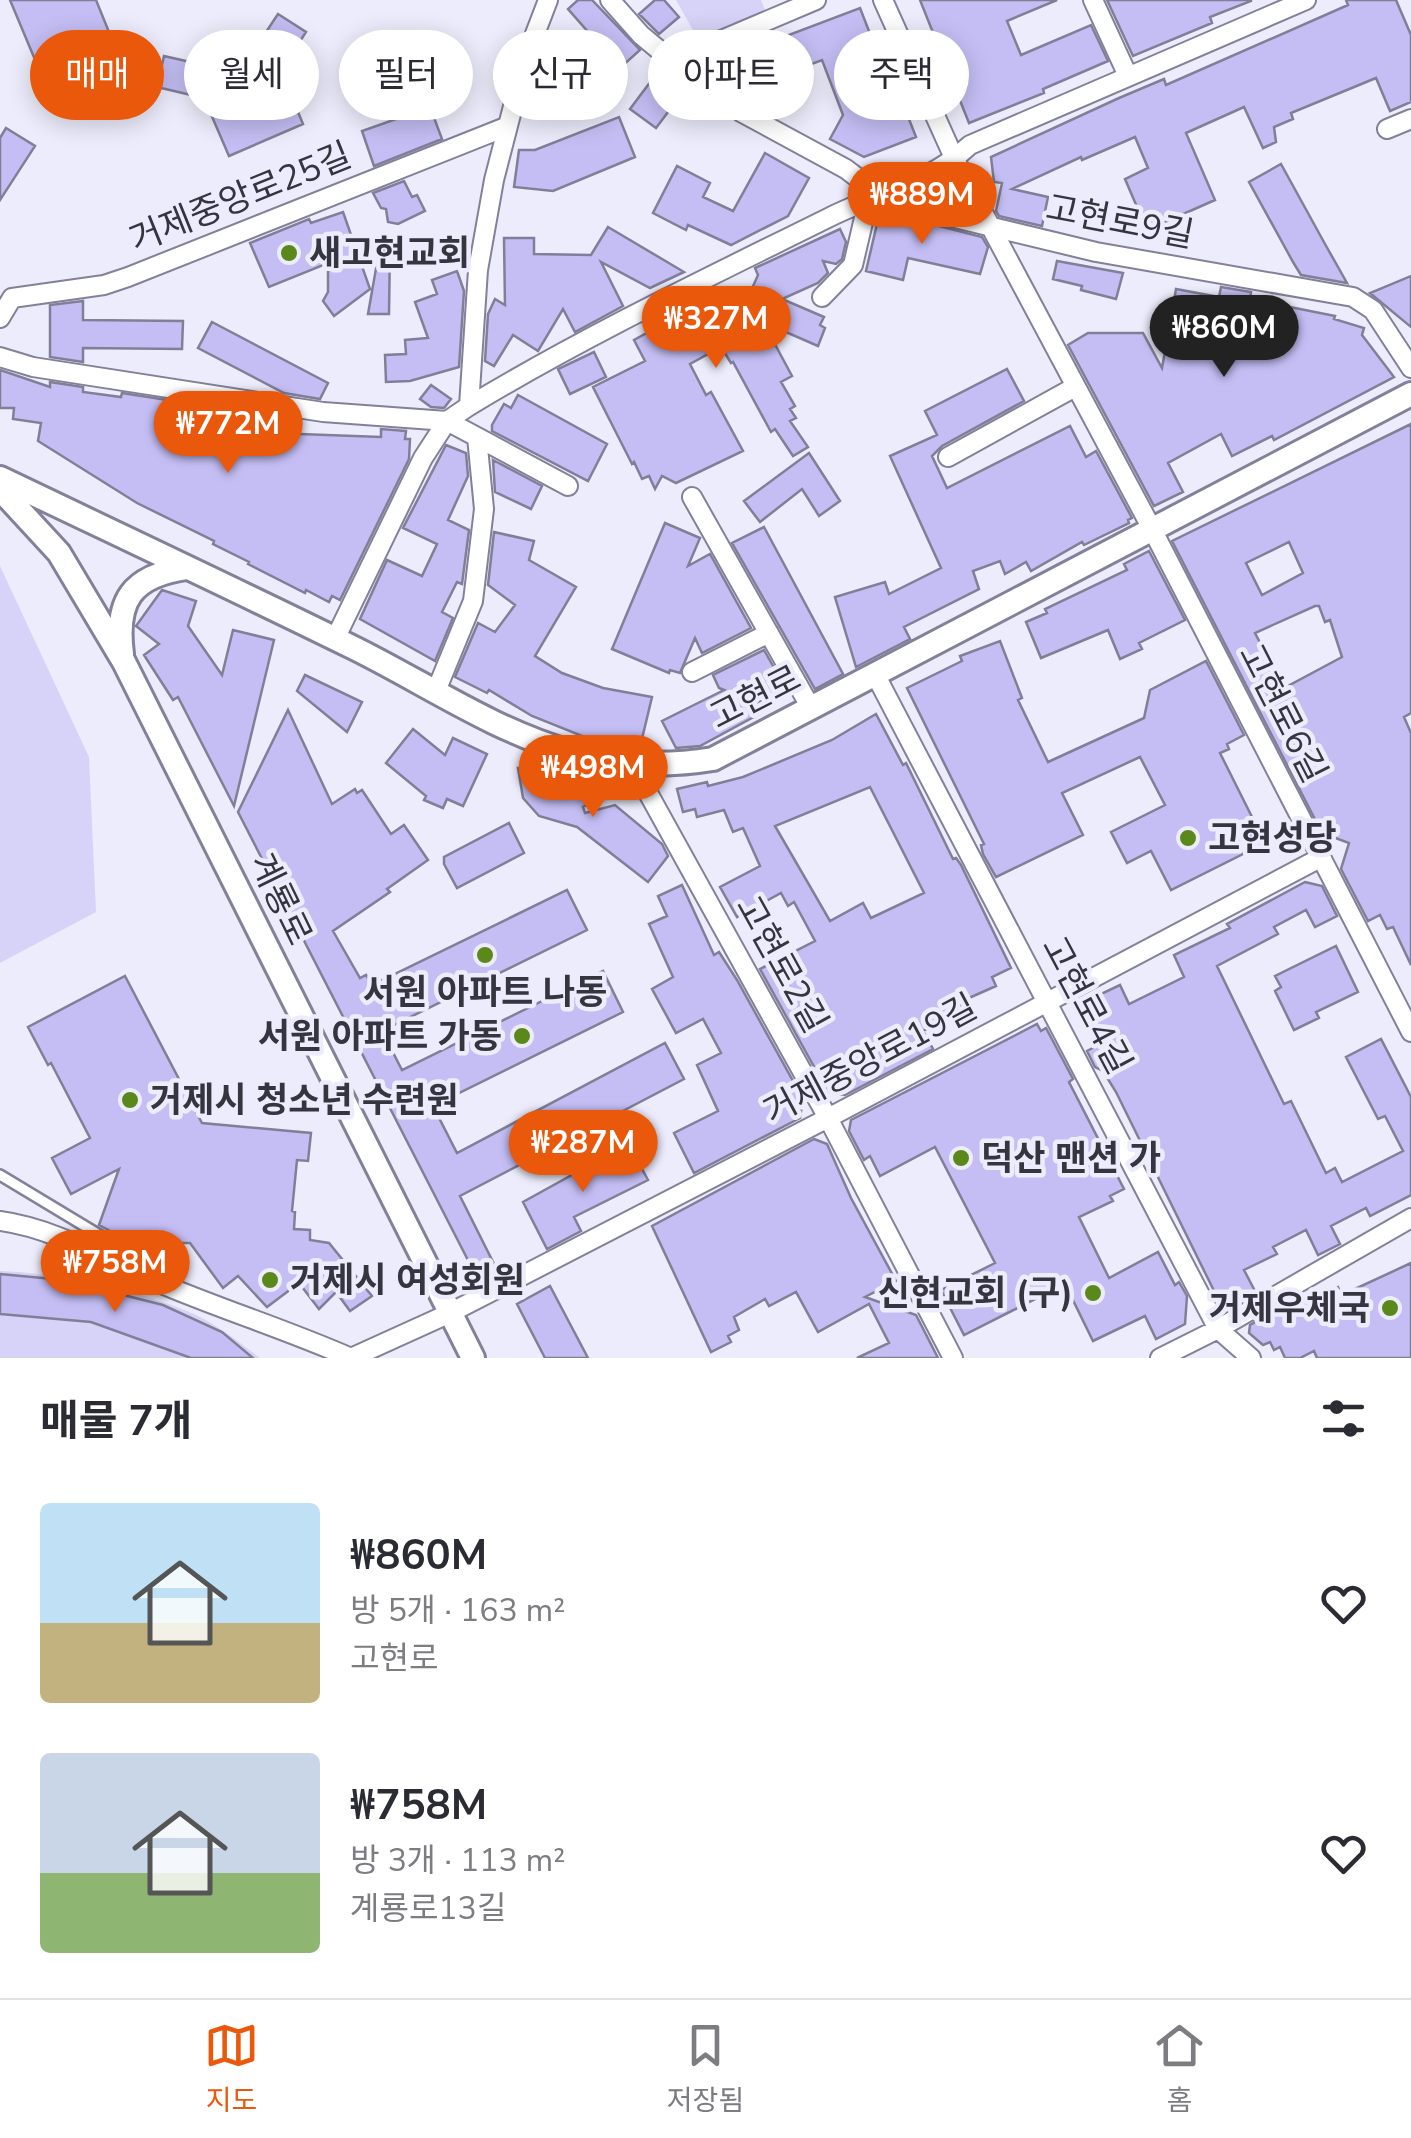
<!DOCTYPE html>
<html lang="ko">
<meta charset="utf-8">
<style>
body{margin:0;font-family:"Nunito Sans","Noto Sans KR",sans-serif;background:#f7f7f7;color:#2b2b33;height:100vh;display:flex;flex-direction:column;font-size:38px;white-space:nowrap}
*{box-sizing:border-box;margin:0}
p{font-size:32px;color:#7c7c81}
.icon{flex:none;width:55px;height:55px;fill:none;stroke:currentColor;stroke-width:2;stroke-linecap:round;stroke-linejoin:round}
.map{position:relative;height:1358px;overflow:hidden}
.sheet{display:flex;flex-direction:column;background:#fff;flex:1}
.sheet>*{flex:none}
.top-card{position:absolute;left:30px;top:30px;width:1352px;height:90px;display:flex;gap:20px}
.price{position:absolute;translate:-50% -85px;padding:0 22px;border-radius:35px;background:#ea580c;color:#fff;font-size:32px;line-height:65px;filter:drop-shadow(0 2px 5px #0008)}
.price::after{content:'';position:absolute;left:50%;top:60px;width:30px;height:22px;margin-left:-15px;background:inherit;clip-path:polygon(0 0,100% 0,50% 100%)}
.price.on{background:#222;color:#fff}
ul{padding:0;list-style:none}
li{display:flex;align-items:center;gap:30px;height:250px;padding:0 40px}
li span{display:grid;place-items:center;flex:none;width:280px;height:200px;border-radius:10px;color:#555}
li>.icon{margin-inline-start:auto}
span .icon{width:120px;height:120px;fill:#fffc;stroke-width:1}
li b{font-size:42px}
h2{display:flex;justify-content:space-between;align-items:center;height:120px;padding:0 40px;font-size:42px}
.pill{padding:0 35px;border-radius:45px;background:#fff;box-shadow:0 5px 25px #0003;font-size:35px;line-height:90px}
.pill.on{background:#ea580c;color:#fff}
.tabs{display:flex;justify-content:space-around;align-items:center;height:140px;border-top:2px solid #e1e1e2;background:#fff;font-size:28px;color:#7c7c81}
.tabs a{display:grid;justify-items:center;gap:5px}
.tabs .on{color:#ea580c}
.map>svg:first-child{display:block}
</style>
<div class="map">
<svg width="1411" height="1358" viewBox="0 0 1411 1358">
<rect width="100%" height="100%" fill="#edecfc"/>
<path fill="#d7d3f8" d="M676,0H761L769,20L703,48Z
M0,566L89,757L96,912L0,963Z
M0,1271C54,1272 147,1292 196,1315C219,1326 240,1343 260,1358H0Z"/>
<path fill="#c4bef4" stroke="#817f97" stroke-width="2.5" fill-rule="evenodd" d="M10,0H96L109,32L36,62Z
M578,0H592L640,50L620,68L568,9Z
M655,0H664L679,17L659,34L639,14Z
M920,0H1057L1007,21L1021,55L1091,25L1108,61L1043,89L1044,93L969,123Z
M1107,0H1251V1L1210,17L1212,23L1133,56Z
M1346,0H1396L1411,35V102L1390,111L1376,78L1291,113L1293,119L1274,127L1276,142L1263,148L1244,107L1186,133L1215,200L1147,230L1125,179L1148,168L1135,137L1082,160L1081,157L1012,189L1048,197L1042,226L999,216L996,211L1002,183L994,182L991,157L1119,98L1164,79L1166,85L1348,5Z
M860,8L900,111L905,109L916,137L864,157L830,139L843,115L822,60L769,80L757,47Z
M278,14L306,32L281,71L303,124L229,156L204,98L157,87L164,56L239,73Z
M651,81L677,100L656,128L630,109Z
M430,107L442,139L374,166L362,131Z
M619,117L635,157L553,191L514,187L519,150H535Z
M6,128L35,146L0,200V138Z
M765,153L809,178L788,216L731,245L688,225L686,230L653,213L677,166L710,183L703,197L733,211Z
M1281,164L1325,244L1347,283L1301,275L1293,262L1249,182Z
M404,181L412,197L417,195L425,211L398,224L388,222L386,209L381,208L373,193Z
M880,211L982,237L988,247L980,274L908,258L903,280L866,271Z
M343,212L370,289L334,316L323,301L328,292V263L269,287L250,243L309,219L311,223Z
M608,227L684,272L650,288L601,262L623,306L575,332L563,309L538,351L513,335L494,366L485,361L488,314L495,299L505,305L504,238H534V254L591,255Z
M840,229L846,242L842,259L836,264L823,261L828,273L818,283L782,299L824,317L820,325L825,328L818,346L763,322L792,376L781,382L795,406L790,409L796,418L790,421L808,447L793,456L775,429L771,432L733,362L731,363L721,347L690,364L706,395L711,392L743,451L676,483L662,476L655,489L649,476L642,479L634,462L632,464L593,387L645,361L634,340L710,298L715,307L720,305L734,329L758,275L755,268Z
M380,246L390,247L389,314H368Z
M1057,261L1123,273L1116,299L1081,290L1082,286L1053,279Z
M457,271L464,291L459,367L410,381L386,382L385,355L406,354L405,340L428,338L415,302L437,294L432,280Z
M1411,276V327L1370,293Z
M1221,287L1251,292L1250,299L1335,316L1334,319L1364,328L1362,335L1394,377L1274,440L1272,436L1232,456L1221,434L1168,463L1183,492L1154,506L1068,345L1088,333H1143L1162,368L1168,334H1234V328L1172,313L1176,289L1219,297Z
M83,301V320L183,321L182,349L83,348V362L50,357V305Z
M212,322L328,383L320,399L284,393L198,348Z
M594,352L606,377L570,394L558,369Z
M1007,369L1024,401L942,446L932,456L947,488L1070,426L1086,457L1096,451L1132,518L1128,520L1129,523L1084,545L1082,542L1031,571L1026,562L1005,574L1000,561L973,571L979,589L904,627L910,639L856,667L835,597L885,582L889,594L941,568L890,456L937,435L925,411Z
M0,370L50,387V382L83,387V392L121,397L122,393L219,408L229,413L274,417L273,433L381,437V429L406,431L405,439H410L409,459L340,600L332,596L329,602L306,590L305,593L248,564L249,562L213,544L214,541L137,503L38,441L41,423L13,419L14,408H0Z
M431,385L451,399L444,408L431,407L420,399Z
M518,395L607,444L588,481L492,431V425L504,404L511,408Z
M1411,424V713L1404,717L1411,733V965L1393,927L1387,929L1380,915L1368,921L1341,869L1349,843L1322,833L1172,541ZM1289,542L1303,573L1262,595L1246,563ZM1315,606H1319L1325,622L1330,620L1342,657L1284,688L1255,633Z
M446,445L466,453L468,476L448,520L469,530L462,584L457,582L442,612L453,618L435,661L360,619L387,560L422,576L437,544L403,528Z
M809,453L840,501L819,516L802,489L760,522L744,501Z
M493,460L542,486L531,509L495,492Z
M665,523L700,538L688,566L710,554L751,628L702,653L695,638L680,673L670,670L669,673L612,649Z
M764,527L843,674L815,689L732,543Z
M494,532L534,541L529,560L576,587L535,656L562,673L603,688L652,697L640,747L587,738L532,716L489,690L487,693L455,677L478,623L495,632L515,605L488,585Z
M1149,551L1185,620L1139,643L1142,649L1120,659L1108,630L1041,658L1026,622L1047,613L1045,609L1127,570L1124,564Z
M162,590L196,601L188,626L222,675L233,630L274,640L234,806L178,697L173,700L144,655L159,644L136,626Z
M1000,641L1022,698L1018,700L1048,762L1144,718L1150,690L1206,661L1244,735L1227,744L1229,749L1220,753L1265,843L1171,890L1151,851L1127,863L1111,832L1165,805L1140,757L1062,793L1083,835L996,877L983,854L981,845L984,844L907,688L962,661L960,656Z
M764,650L786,689L756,704L761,713L700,746L676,748L662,721L724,690L719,688L713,675Z
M305,675L362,702L347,732L297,691Z
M288,710L332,804L355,789L357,793L362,790L391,834L404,825L428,860L387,889L390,892L333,931L360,978L366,975L372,985L567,890L587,930L382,1031L402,1070L603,971L623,1012L433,1106L457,1153L665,1043L684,1079L460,1196L495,1266L484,1271L472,1268L238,812Z
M876,714L903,765L906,763L953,859L956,858L961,865L1011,968L992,977L996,986L960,1002L964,1011L923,1031L933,1049L845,1095L828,1092L760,969L815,941L794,902L788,906L781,893L737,917L720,887L760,866L743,828L733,832L724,810L697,817L695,809L683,812L677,789L707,782L708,786L743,777L832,740ZM870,787L924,893L871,918L863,903L830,921L775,826Z
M413,729L445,755L453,738L487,754L463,806L447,799L443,808L424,800L426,796L386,763Z
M518,768H531L586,783L583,794L599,799L583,807L585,813L615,805L662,844L668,856L648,882L577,827L539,816L523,798Z
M509,823L524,853L457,888L444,864V857Z
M1305,882L1322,886L1337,916L1315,927L1306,910L1274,927L1278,934L1217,966L1284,1104L1291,1101L1326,1173L1335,1168L1342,1182L1403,1151L1385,1116L1378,1119L1346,1057L1381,1039L1411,1097V1195L1370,1216L1366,1208L1331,1226L1340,1244L1318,1255L1306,1230L1273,1247L1277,1254L1244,1270L1256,1293L1237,1303L1218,1299L1116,1092L1103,1071L1095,1067L1087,1051L1102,1043L1082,1003L1120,985L1129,1004L1184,977L1174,955L1230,928L1227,924Z
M682,885L714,955L719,952L737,980L803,1099L800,1118L694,1173L674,1133L718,1111L697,1065L721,1053L703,1019L676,1033L652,989L673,977L649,924L667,916L658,896Z
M1336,946L1358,992L1316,1012L1319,1018L1294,1030L1275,991L1281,987L1275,976Z
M125,976L202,1123L311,1133L308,1161L297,1160L292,1211L295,1212L294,1229L310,1230V1240L329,1243L372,1296L350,1311L336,1292L319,1309L299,1283L267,1307L238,1276L223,1288L190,1243H144L142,1248L99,1225L119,1169L71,1194L52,1158L90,1138L51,1063L48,1065L28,1027Z
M1037,1024L1041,1031L1046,1028L1073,1079L1069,1082L1124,1189L1110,1196L1113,1201L1079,1217L1109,1278L1158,1252L1175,1285L1179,1282L1187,1296L1185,1324L1156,1339L1145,1316L1093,1341L1065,1284L964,1335L941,1290L995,1263L935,1147L880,1176L870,1156L864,1160L849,1131L851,1120Z
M814,1139L827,1144L851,1198L896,1281L865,1297L916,1315L938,1358H857L889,1343L869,1304L818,1332L796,1292L769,1306L765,1299L734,1317L739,1330L728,1336L731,1342L711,1352L652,1226Z
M638,1147L647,1164L641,1167L648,1180L574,1217L581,1231L547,1249L523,1202L599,1160L601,1165Z
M1411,1263V1358H1317L1314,1351L1300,1358H1285L1280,1347L1274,1350L1270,1342L1263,1345L1249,1333L1250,1325L1273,1312L1274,1315L1338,1287L1342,1295Z
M0,1274L64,1280L163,1305L222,1332L253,1358H191L91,1322L0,1314Z
M550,1286L588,1358H545L517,1304Z"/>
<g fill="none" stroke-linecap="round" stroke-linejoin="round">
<defs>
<path id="service" d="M0,1175L141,1260L156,1276"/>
<path id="minor" d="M610,0L641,35L688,74L741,112L846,169L889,202L1096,252L1353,297L1373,310L1411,368
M883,0L955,160L1152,529L1411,1032
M1093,0L1128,76
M672,61L816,0
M1387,129L1411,119
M822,297L853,265L868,201
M0,318L12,298L104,285L128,277L508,126
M0,357L33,367L323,412L447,421L477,437L484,509L473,601L436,691
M469,406L478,270L494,180L525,60L548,0
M477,437L568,486
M948,457L1075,387
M692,497L811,708
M335,639L423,458L447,421L469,406C585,336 707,278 828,218C875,194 931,182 970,145L1306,0
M692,672L769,633
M875,674L1218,1329L1251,1358
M632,764L828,1118L953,1358
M0,1221C59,1229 110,1263 164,1285C226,1311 290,1331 351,1358L448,1314L828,1118L1320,858
M1160,1358L1218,1329L1411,1218"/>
<path id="tertiary" d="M0,478C117,534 234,589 350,646C422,681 492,730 570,752C617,765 664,767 713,759L1411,394
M0,489L59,553L124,662L473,1358
M122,654C115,600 132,576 186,568"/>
</defs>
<use href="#service" stroke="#838199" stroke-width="14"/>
<use href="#minor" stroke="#838199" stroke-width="22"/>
<use href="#tertiary" stroke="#838199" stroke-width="28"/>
<use href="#service" stroke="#fff" stroke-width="9"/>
<use href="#minor" stroke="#fff" stroke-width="18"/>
<use href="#tertiary" stroke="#fff" stroke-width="22"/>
</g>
<g fill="#5b881a" stroke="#edecfc" stroke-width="4">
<circle cx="289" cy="253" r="10"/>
<circle cx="1188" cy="838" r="10"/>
<circle cx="485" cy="955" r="10"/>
<circle cx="522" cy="1036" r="10"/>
<circle cx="130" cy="1100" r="10"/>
<circle cx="961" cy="1158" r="10"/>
<circle cx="270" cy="1280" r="10"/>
<circle cx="1093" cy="1293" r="10"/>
<circle cx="1390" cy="1308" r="10"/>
</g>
<g text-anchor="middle" stroke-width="9" stroke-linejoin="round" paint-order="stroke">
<g font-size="35" fill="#35343f" stroke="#edecfc">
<text transform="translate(240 197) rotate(-22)" y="12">거제중앙로25길</text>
<text transform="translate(1120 221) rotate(11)" y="12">고현로9길</text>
<text transform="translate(755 697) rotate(-27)" y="12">고현로</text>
<text transform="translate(1283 713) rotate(63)" y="12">고현로6길</text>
<text transform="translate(281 899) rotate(64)" y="12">계룡로</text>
<text transform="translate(782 964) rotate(61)" y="12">고현로2길</text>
<text transform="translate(1087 1005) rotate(62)" y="12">고현로4길</text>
<text transform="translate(870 1059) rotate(-28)" y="12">거제중앙로19길</text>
</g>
<g font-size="35" font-weight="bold" fill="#35343f" stroke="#edecfc" text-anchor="start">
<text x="309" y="265">새고현교회</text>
<text x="1208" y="850">고현성당</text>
<text x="485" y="1004" text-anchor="middle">서원 아파트 나동</text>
<text x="502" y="1048" text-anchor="end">서원 아파트 가동</text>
<text x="150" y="1112">거제시 청소년 수련원</text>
<text x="981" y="1170">덕산 맨션 가</text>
<text x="290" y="1292">거제시 여성회원</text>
<text x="1073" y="1305" text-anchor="end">신현교회 (구)</text>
<text x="1370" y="1320" text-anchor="end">거제우체국</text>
</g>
</g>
</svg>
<b class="price" style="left:922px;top:247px">₩889M</b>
<b class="price" style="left:716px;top:371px">₩327M</b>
<b class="price on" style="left:1224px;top:380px">₩860M</b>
<b class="price" style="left:228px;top:476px">₩772M</b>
<b class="price" style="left:593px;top:820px">₩498M</b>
<b class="price" style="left:583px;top:1195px">₩287M</b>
<b class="price" style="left:115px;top:1315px">₩758M</b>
<div class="top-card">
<a class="pill on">매매</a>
<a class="pill">월세</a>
<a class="pill">필터</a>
<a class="pill">신규</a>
<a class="pill">아파트</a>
<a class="pill">주택</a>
</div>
</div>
<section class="sheet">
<h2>매물 7개<svg class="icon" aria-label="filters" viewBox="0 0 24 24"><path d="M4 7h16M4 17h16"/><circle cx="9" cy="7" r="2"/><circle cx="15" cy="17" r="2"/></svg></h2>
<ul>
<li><span style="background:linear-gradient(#bfe0f5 60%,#c2b280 0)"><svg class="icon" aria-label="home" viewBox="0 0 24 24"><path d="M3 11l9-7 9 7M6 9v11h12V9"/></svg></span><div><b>₩860M</b><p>방 5개 · 163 m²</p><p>고현로</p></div><svg class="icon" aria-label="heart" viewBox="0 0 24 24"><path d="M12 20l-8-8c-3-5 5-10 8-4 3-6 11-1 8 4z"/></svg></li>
<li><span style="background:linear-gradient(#c9d6e8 60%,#8fb573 0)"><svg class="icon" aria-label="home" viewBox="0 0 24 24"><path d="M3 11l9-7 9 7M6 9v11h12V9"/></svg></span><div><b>₩758M</b><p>방 3개 · 113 m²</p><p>계룡로13길</p></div><svg class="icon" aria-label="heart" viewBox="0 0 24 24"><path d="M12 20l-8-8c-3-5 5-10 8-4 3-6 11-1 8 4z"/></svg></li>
</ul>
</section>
<nav class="tabs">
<a class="on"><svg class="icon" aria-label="map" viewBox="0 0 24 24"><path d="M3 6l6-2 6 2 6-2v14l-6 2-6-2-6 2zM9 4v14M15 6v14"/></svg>지도</a>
<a><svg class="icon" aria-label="saved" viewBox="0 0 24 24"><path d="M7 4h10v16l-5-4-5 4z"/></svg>저장됨</a>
<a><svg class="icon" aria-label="home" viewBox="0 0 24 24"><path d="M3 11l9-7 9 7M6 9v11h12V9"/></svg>홈</a>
</nav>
